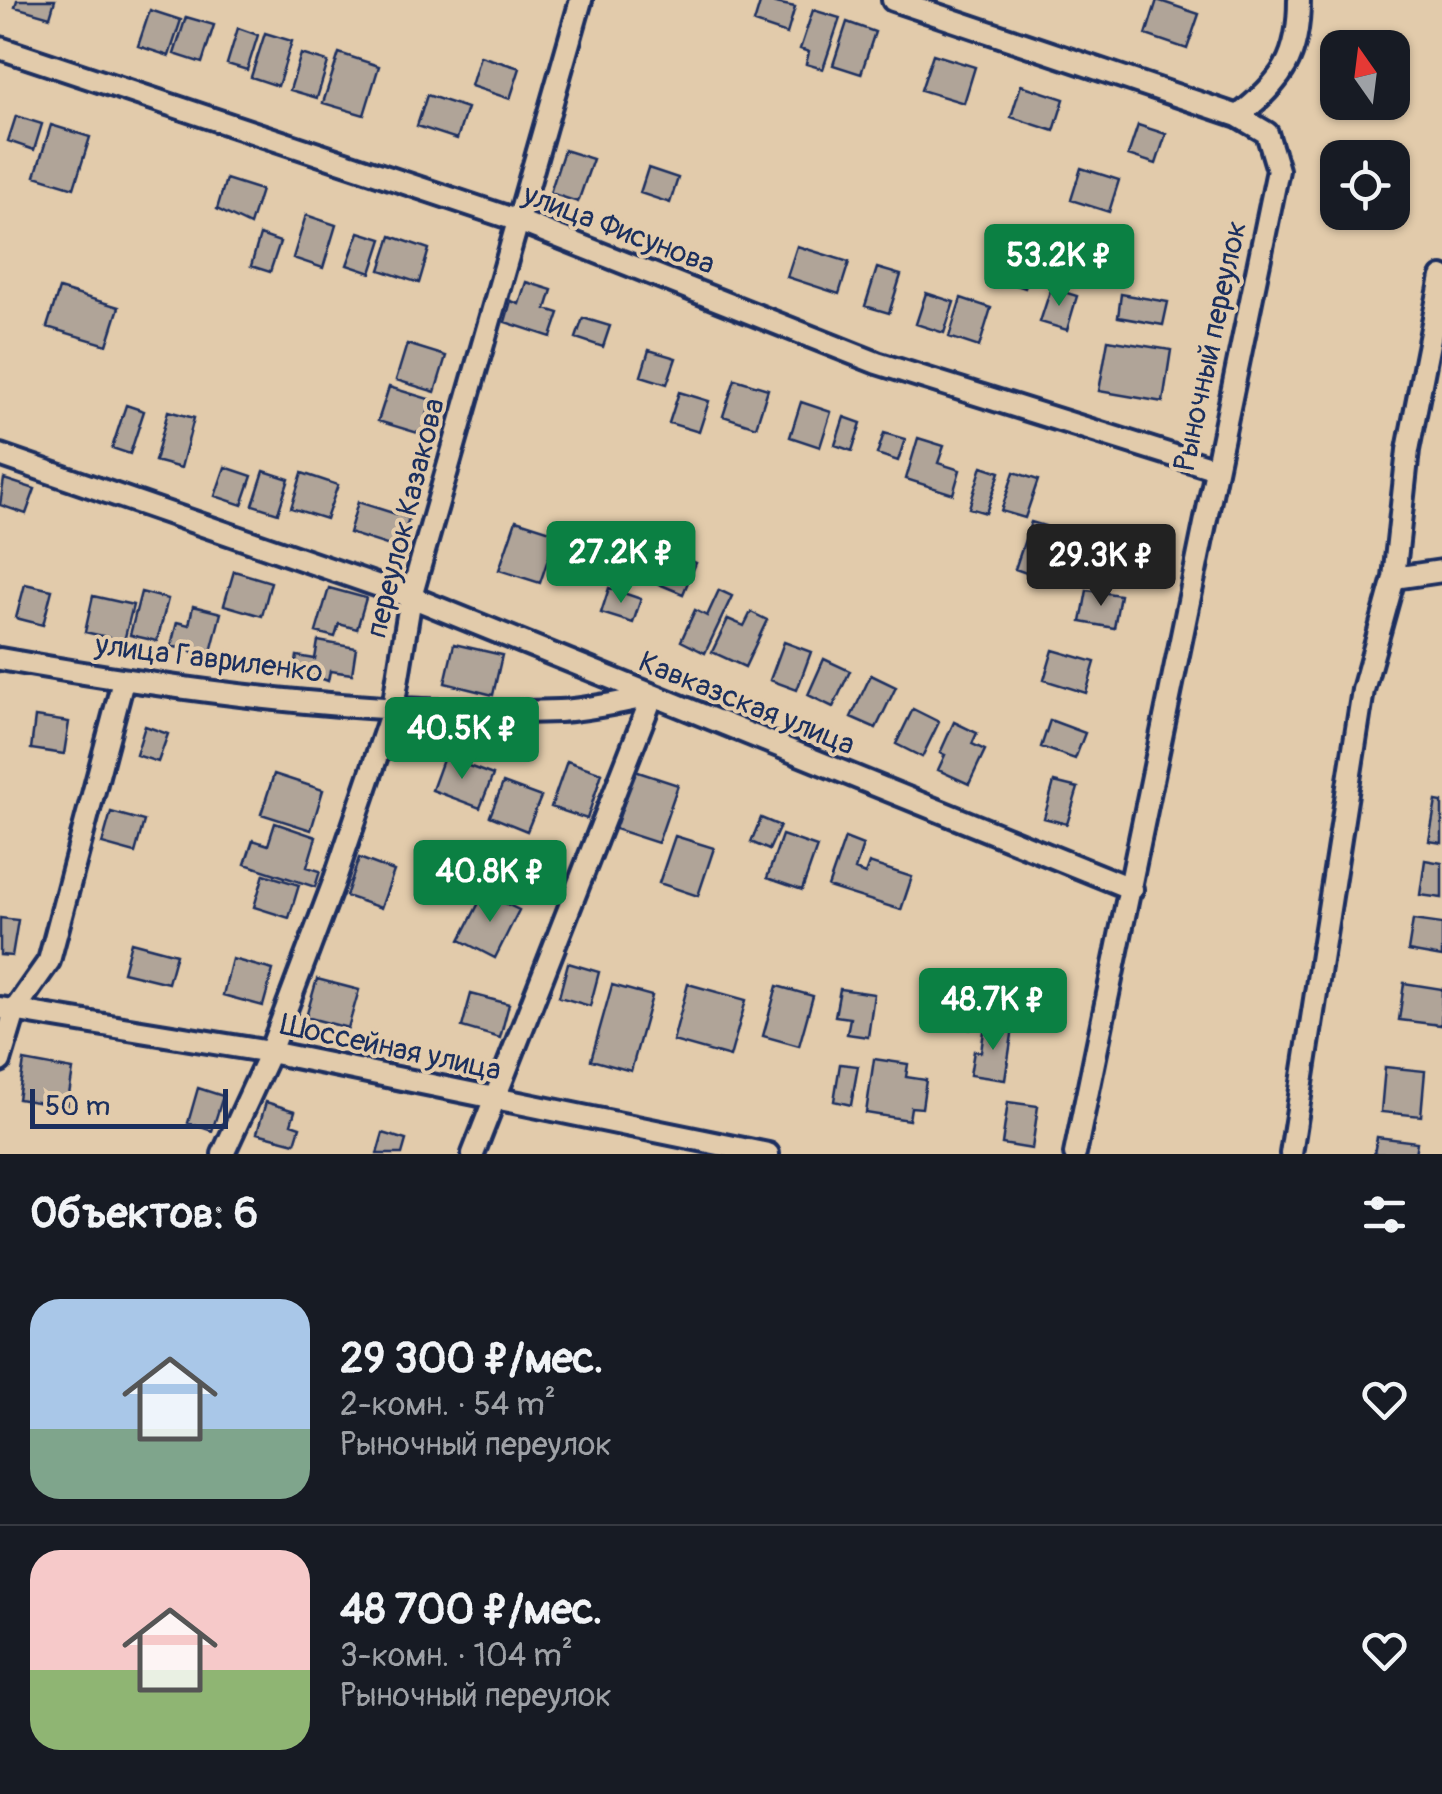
<!DOCTYPE html>
<html lang="ru">
<meta charset="utf-8">
<style>
body{margin:0;font-family:Pangolin,sans-serif;background:#242831;color:#f1f3f6;height:100vh;display:flex;flex-direction:column;font-size:38px;white-space:nowrap}
*{box-sizing:border-box;margin:0}
p{font-size:32px;color:#9ea1a6}
.icon{flex:none;width:55px;height:55px;fill:none;stroke:currentColor;stroke-width:2;stroke-linecap:round;stroke-linejoin:round}
.map{position:relative;height:1154px;overflow:hidden}
.sheet{display:flex;flex-direction:column;background:#171b24;flex:1}
.sheet>*{flex:none}
.needle{width:65px;rotate:346deg}
.buttons{position:absolute;left:1320px;top:30px;display:grid;gap:20px}
.buttons a{display:grid;place-items:center;width:90px;height:90px;border-radius:20px;background:#171b24;box-shadow:0 2px 8px #0004;font-size:50px}
.scale{position:absolute;left:30px;bottom:25px;width:198px;box-sizing:border-box;padding-left:10px;border:5px solid #1b2f5e;border-top:0;font-size:28px;line-height:35px;white-space:nowrap;color:#1b2f5e;-webkit-text-stroke:8px #e2cbab;paint-order:stroke}
.price{position:absolute;translate:-50% -85px;padding:0 22px;border-radius:10px;background:#0b8043;color:#fff;font-size:32px;line-height:65px;filter:drop-shadow(0 2px 5px #0008)}
.price::after{content:'';position:absolute;left:50%;top:60px;width:30px;height:22px;margin-left:-15px;background:inherit;clip-path:polygon(0 0,100% 0,50% 100%)}
.price.selected{background:#222;color:#fff}
ul{padding:0;list-style:none}
li{display:flex;align-items:center;gap:30px;height:250px;padding:0 30px}
li+li{border-top:2px solid #363941}
li span{display:grid;place-items:center;flex:none;width:280px;height:200px;border-radius:30px;color:#555}
li>.icon{margin-inline-start:auto}
span .icon{width:120px;height:120px;fill:#fffc;stroke-width:1}
li b{font-size:42px}
h2{display:flex;justify-content:space-between;align-items:center;height:120px;padding:0 30px;font-size:42px}
.map>svg:first-child{display:block}
</style>
<div class="map">
<svg width="1442" height="1154" viewBox="0 0 1442 1154">
<rect width="100%" height="100%" fill="#e2cbab"/>
<filter id="ink" filterUnits="userSpaceOnUse"><feTurbulence type="fractalNoise" baseFrequency=".01" numOctaves="2"/><feDisplacementMap in="SourceGraphic" scale="20" xChannelSelector="R" yChannelSelector="G"/><feConvolveMatrix kernelMatrix="1 2 1 2 8 2 1 2 1" color-interpolation-filters="sRGB"/></filter>
<g filter="url(#ink)">
<path fill="#b0a498" stroke="#1b2f5e" stroke-width="2.5" d="M17,0H55L50,17L15,7Z
M761,0L795,7L787,34L754,23Z
M1157,0L1199,14L1187,49L1146,35Z
M150,10L181,20L169,56L138,46Z
M813,10L840,18L823,69L806,64L809,52L800,49Z
M186,17L214,25L202,63L174,54Z
M847,22L875,32L861,74L833,65Z
M238,28L258,35L247,70L227,64Z
M265,33L292,41L278,86L251,77Z
M339,53L379,66L364,115L323,103Z
M301,54L328,62L317,98L290,90Z
M933,54L975,67L964,103L921,90Z
M480,56L520,68L510,99L471,86Z
M1021,85L1064,99L1054,131L1011,117Z
M427,95L467,108L457,139L417,126Z
M16,116L42,124L34,150L8,141Z
M51,125L90,137L74,188L35,176Z
M1138,125L1166,134L1156,164L1128,155Z
M564,150L593,159L578,202L550,193Z
M648,168L678,178L670,203L640,193Z
M1081,168L1119,180L1109,212L1071,200Z
M226,179L261,190L250,225L217,209Z
M306,215L336,225L323,268L293,258Z
M359,232L382,239L371,273L347,265Z
M260,235L280,242L270,272L251,266Z
M391,236L429,249L419,283L380,270Z
M797,246L849,262L839,294L787,277Z
M1020,252L1036,257L1025,288L1010,283Z
M877,268L901,275L889,313L865,306Z
M526,282L552,290L546,309L559,313L551,337L505,322L511,301L519,304Z
M1051,288L1077,296L1067,330L1040,322Z
M59,289L119,307L107,345L47,327Z
M926,293L954,302L944,333L916,324Z
M1121,294L1168,302L1163,325L1118,317Z
M961,298L991,308L979,347L949,337Z
M583,318L610,326L603,347L576,338Z
M1108,340L1171,350L1163,402L1099,391Z
M407,344L446,356L435,392L396,380Z
M649,350L676,358L667,384L641,376Z
M735,379L768,389L756,427L723,416Z
M389,387L432,400L421,434L378,421Z
M679,392L709,401L699,432L669,423Z
M801,402L831,412L820,447L790,437Z
M126,405L144,411L130,454L112,448Z
M168,411L194,418L181,468L155,461Z
M844,417L861,423L852,451L835,445Z
M884,433L905,439L898,461L877,454Z
M918,438L944,446L938,463L960,470L953,494L906,479Z
M982,466L1000,472L986,513L969,508Z
M225,467L252,476L242,505L215,496Z
M264,471L289,479L278,513L253,505Z
M1014,472L1038,480L1025,518L1001,511Z
M302,473L338,485L326,519L291,508Z
M4,479L35,489L26,514L0,505Z
M358,502L409,518L399,549L349,533Z
M516,520L557,533L540,583L499,570Z
M1031,522L1045,526L1042,533L1059,539L1046,580L1015,569Z
M667,551L696,563L683,594L654,582Z
M234,571L271,582L262,616L224,605Z
M25,584L52,590L43,625L16,618Z
M329,588L366,598L357,629L339,624L335,637L316,632Z
M609,588L641,599L633,623L601,613Z
M719,590L732,596L705,653L681,641L695,610L707,616Z
M1087,590L1120,595L1114,628L1081,622Z
M141,592L168,599L157,641L130,635Z
M93,596L133,605L124,641L85,632Z
M193,606L221,613L210,656L171,646L177,622L189,625Z
M751,612L767,620L745,667L712,652L728,619L744,626Z
M318,641L356,648L352,674L330,671L328,681L295,669L297,656L315,659Z
M784,642L811,652L797,690L770,680Z
M454,644L502,655L493,695L445,683Z
M1053,650L1095,662L1086,693L1044,680Z
M824,659L850,671L833,707L808,695Z
M871,675L896,687L876,728L851,717Z
M913,709L939,722L922,757L896,744Z
M35,717L69,722L64,754L31,749Z
M1050,720L1085,733L1075,759L1041,747Z
M954,722L977,733L972,744L985,750L969,784L938,770L945,755L940,753Z
M145,726L168,734L158,762L136,755Z
M444,757L493,775L480,808L432,790Z
M567,761L602,773L587,819L551,807Z
M635,771L678,785L658,843L615,829Z
M274,774L323,790L311,830L261,814Z
M1054,782L1078,788L1067,824L1044,818Z
M503,783L541,797L527,831L490,816Z
M1436,801L1442,802V843L1429,841Z
M111,812L144,821L135,853L102,844Z
M761,818L780,826L769,850L751,842Z
M275,823L316,837L307,867L320,871L315,887L245,864L253,840L268,845Z
M782,835L817,847L802,890L767,878Z
M675,836L714,848L698,896L659,883Z
M845,838L863,845L855,870L865,874L869,863L912,877L901,910L828,887Z
M359,858L394,871L381,908L346,896Z
M1425,860L1442,863V898L1420,895Z
M264,874L299,885L289,918L254,907Z
M484,893L519,910L495,958L460,940Z
M0,918L18,920L12,956L0,955Z
M1413,920L1442,924V957L1408,951Z
M131,942L176,954L168,983L123,972Z
M232,959L273,970L263,1006L223,995Z
M568,963L599,972L590,1006L559,997Z
M317,979L359,990L348,1028L306,1017Z
M1017,979L1040,983L1038,998L1046,999L1044,1018L1011,1013Z
M1404,983L1442,989L1441,1025L1399,1020Z
M688,984L746,1000L730,1057L673,1041Z
M612,985L652,996L631,1071L591,1060Z
M777,986L813,996L799,1046L763,1036Z
M840,989L874,994L868,1037L847,1034L850,1018L835,1016Z
M471,994L509,1004L500,1038L462,1027Z
M949,996L975,1000L970,1029L945,1025Z
M985,1024L1013,1028L1005,1080L970,1075L974,1051L981,1052Z
M874,1059L908,1064L906,1077L926,1080L922,1108L911,1107L909,1120L866,1113Z
M24,1061L73,1070L67,1107L18,1099Z
M840,1064L858,1066L851,1105L834,1101Z
M1385,1067L1425,1071L1421,1116L1381,1112Z
M198,1088L223,1096L212,1131L188,1123Z
M266,1102L295,1111L291,1124L300,1127L295,1143L257,1133Z
M1008,1102L1038,1106L1032,1149L1002,1144Z
M383,1133L406,1140L402,1154H377Z
M1377,1137L1417,1142L1415,1154H1374Z"/>
<g fill="none" stroke-linecap="round" stroke-linejoin="round">
<defs>
<path id="minor" d="M893,0L1238,116
M0,48L516,220L877,363L1216,469
M0,455L411,597L1132,889
M1394,578L1442,571
M0,659C182,691 373,717 559,711C588,710 619,702 649,697
M0,1008L270,1052L768,1154
M0,1061L16,1008L49,961L123,681
M223,1154L270,1052L334,882L393,708L411,597L581,0
M473,1154L652,697
M1075,1154L1278,170L1267,133L1238,116C1283,81 1299,57 1299,0
M1291,1154L1363,690L1394,578L1408,450L1442,277"/>
</defs>
<use href="#minor" stroke="#1b2f5e" stroke-width="28"/>
<use href="#minor" stroke="#e2cbab" stroke-width="20"/>
</g>
</g>
<g text-anchor="middle" stroke-width="8" stroke-linejoin="round" paint-order="stroke">
<g font-size="30" fill="#1b2f5e" stroke="#e2cbab">
<text transform="translate(619 229) rotate(21)" y="10">улица Фисунова</text>
<text transform="translate(1210 346) rotate(-78)" y="10">Рыночный переулок</text>
<text transform="translate(405 518) rotate(-76)" y="10">переулок Казакова</text>
<text transform="translate(209 658) rotate(7)" y="10">улица Гавриленко</text>
<text transform="translate(747 703) rotate(22)" y="10">Кавказская улица</text>
<text transform="translate(391 1047) rotate(12)" y="10">Шоссейная улица</text>
</g>
</g>
</svg>
<div class="buttons">
<a><svg class="needle" viewBox="-14 -14 28 28"><path d="M0-13l5 13h-10z" fill="#e53935"/><path d="M0 13l5-13h-10z" fill="#9ea1a6"/></svg></a>
<a><svg class="icon" aria-label="locate" viewBox="0 0 24 24"><circle cx="12" cy="12" r="6"/><path d="M12 2v4M12 18v4M2 12h4M18 12h4"/></svg></a>
</div>
<div class="scale">50 m</div>
<b class="price" style="left:1059px;top:309px">53.2K ₽</b>
<b class="price" style="left:621px;top:606px">27.2K ₽</b>
<b class="price selected" style="left:1101px;top:609px">29.3K ₽</b>
<b class="price" style="left:462px;top:782px">40.5K ₽</b>
<b class="price" style="left:490px;top:925px">40.8K ₽</b>
<b class="price" style="left:993px;top:1053px">48.7K ₽</b>
</div>
<section class="sheet">
<h2>Объектов: 6<svg class="icon" aria-label="filters" viewBox="0 0 24 24"><path d="M4 7h16M4 17h16"/><circle cx="9" cy="7" r="2"/><circle cx="15" cy="17" r="2"/></svg></h2>
<ul>
<li><span style="background:linear-gradient(#a9c7e8 65%,#7fa58c 0)"><svg class="icon" aria-label="home" viewBox="0 0 24 24"><path d="M3 11l9-7 9 7M6 9v11h12V9"/></svg></span><div><b>29 300 ₽/мес.</b><p>2-комн. · 54 m²</p><p>Рыночный переулок</p></div><svg class="icon" aria-label="heart" viewBox="0 0 24 24"><path d="M12 20l-8-8c-3-5 5-10 8-4 3-6 11-1 8 4z"/></svg></li>
<li><span style="background:linear-gradient(#f6c9c9 60%,#8fb573 0)"><svg class="icon" aria-label="home" viewBox="0 0 24 24"><path d="M3 11l9-7 9 7M6 9v11h12V9"/></svg></span><div><b>48 700 ₽/мес.</b><p>3-комн. · 104 m²</p><p>Рыночный переулок</p></div><svg class="icon" aria-label="heart" viewBox="0 0 24 24"><path d="M12 20l-8-8c-3-5 5-10 8-4 3-6 11-1 8 4z"/></svg></li>
</ul>
</section>
